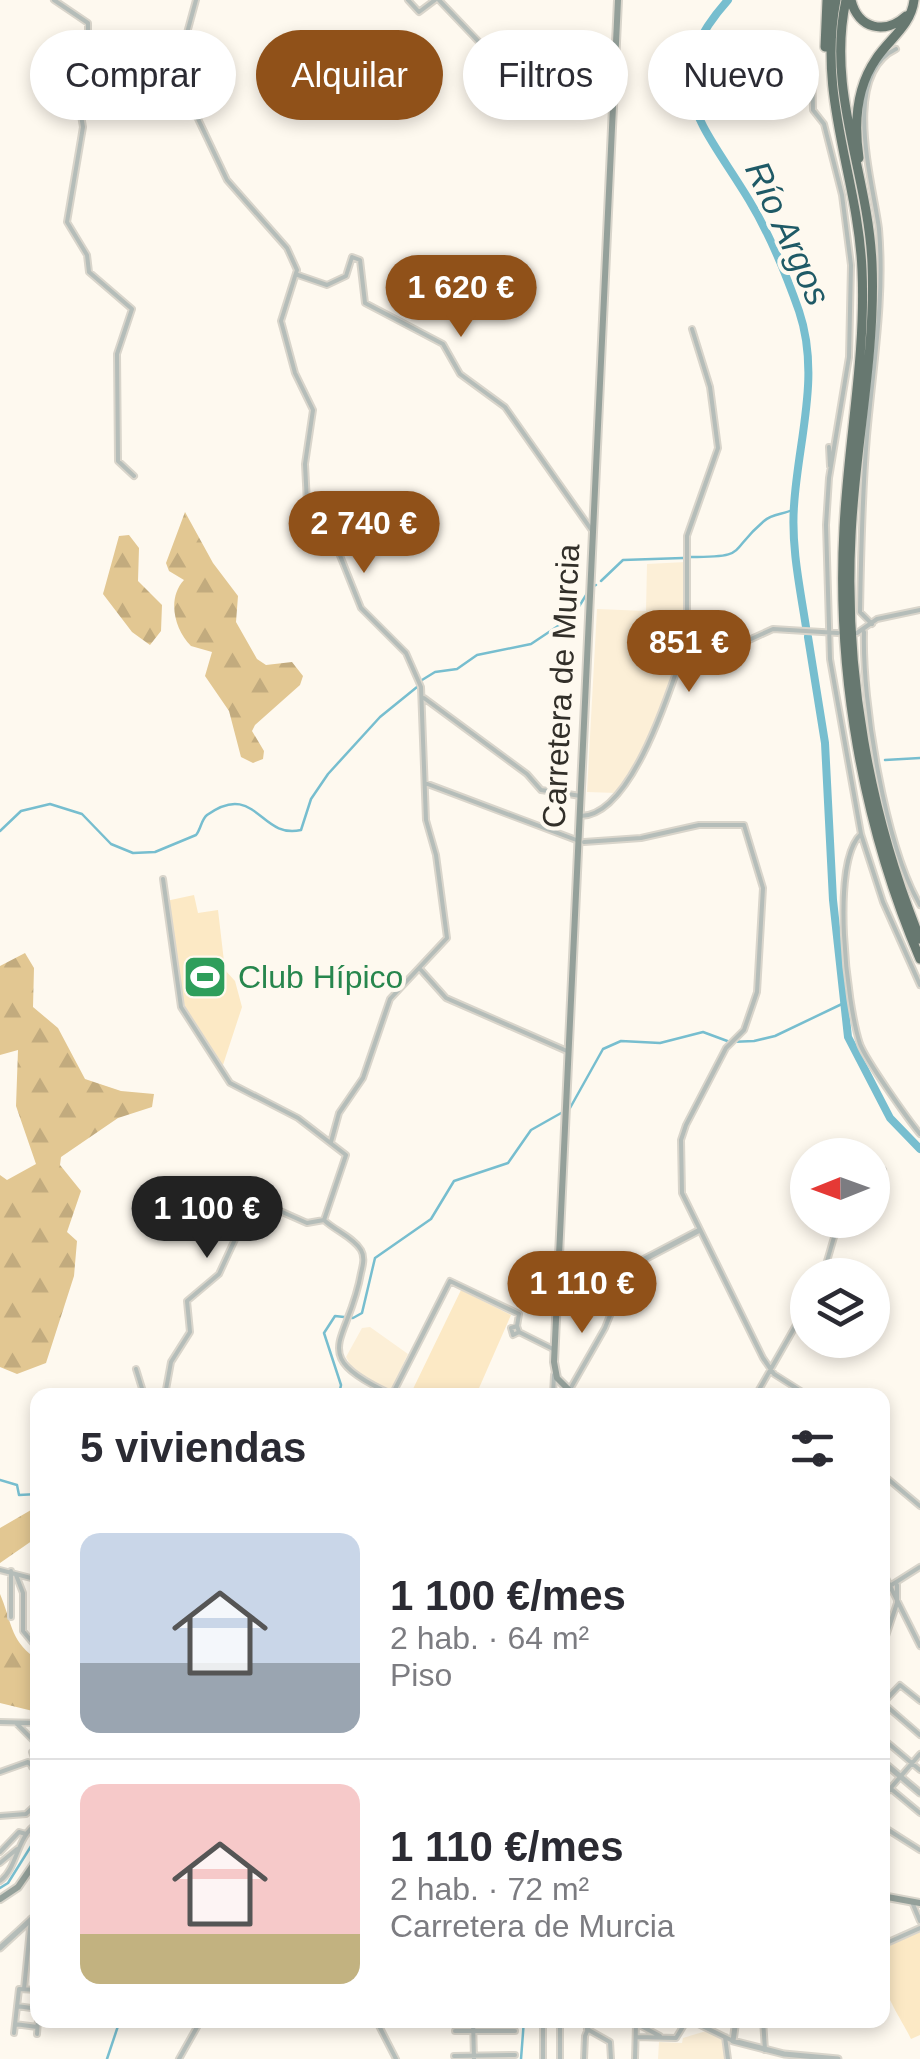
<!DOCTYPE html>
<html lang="es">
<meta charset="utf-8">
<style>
body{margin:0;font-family:Helvetica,sans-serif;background:#f7f7f7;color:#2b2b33;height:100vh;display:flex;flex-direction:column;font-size:38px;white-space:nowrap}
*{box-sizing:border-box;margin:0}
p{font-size:32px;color:#7c7c81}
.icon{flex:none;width:55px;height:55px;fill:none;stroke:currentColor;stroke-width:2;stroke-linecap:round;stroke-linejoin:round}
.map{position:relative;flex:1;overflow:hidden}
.drawer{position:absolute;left:30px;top:1388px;width:860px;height:640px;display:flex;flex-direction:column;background:#fff;border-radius:20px;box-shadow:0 5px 15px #0003}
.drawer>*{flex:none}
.guide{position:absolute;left:30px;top:30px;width:860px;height:90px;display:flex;gap:20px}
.needle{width:65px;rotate:269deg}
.fabs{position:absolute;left:790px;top:1138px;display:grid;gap:20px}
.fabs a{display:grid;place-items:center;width:100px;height:100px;border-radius:50%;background:#fff;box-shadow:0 5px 15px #0003;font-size:50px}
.price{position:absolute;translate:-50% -85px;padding:0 22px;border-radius:35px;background:#905119;color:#fff;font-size:32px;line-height:65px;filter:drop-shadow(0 2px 5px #0008)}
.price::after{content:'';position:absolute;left:50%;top:60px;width:30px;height:22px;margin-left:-15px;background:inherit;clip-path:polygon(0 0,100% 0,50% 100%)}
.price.active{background:#222;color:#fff}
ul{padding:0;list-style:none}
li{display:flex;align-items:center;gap:30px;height:250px;padding:0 50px}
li+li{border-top:2px solid #e1e1e2}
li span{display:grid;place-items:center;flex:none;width:280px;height:200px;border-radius:20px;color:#555}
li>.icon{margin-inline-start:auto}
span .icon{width:120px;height:120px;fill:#fffc;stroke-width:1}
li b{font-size:42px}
h2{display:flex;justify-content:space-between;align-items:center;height:120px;padding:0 50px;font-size:42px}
.tag{padding:0 35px;border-radius:45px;background:#fff;box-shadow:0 5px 15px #0003;font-size:35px;line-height:90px}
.tag.active{background:#905119;color:#fff}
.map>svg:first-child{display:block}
</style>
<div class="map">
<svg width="920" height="2059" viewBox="0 0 920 2059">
<defs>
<pattern id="forest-firs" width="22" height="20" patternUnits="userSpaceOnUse" patternTransform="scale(2.5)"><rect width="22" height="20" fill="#e2c792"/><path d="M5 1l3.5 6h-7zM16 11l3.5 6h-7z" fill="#c2ab7e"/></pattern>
</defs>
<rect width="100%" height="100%" fill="#fef9ef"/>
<path fill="#fcefd7" d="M686,562L687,639L674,687L625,784L616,793L587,792L597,609L646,611L647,564Z
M370,1327L408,1354L391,1390L355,1374L346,1357L362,1328Z
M706,2031L724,2040L727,2059H658L659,2042L682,2043L683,2038Z"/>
<path fill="url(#forest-firs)" d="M185,512L213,563L238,596L236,622L257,659L266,665L292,662L303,676L300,685L255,725L252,731L264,751L263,759L253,763L241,757L229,711L205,676L212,652L191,646C174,629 167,598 184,580L169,571L166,563Z
M129,535L139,548L138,581L162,605L161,631L150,645L132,632L103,594L119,536Z
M25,953L34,968L33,1007L58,1028L85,1079L121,1091L154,1094L152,1107L118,1118L61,1157L60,1165L81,1191L67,1232L77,1241L74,1276L46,1363L17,1374L0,1367V1175L7,1180L36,1164L16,1106L18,1050L0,1055V966Z
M31,1510L36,1538L0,1563V1528Z
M0,1594C11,1619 10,1640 34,1657L37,1712L0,1703Z"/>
<path fill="#fce9c5" d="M194,895L198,913L218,910L225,970L235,981L242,1007L223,1065C171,1010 179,971 166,901Z
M461,1290L511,1315L476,1395H425L413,1389Z
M920,1932V2035L911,2039C901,2017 868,1974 885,1950C892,1942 910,1937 920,1932Z"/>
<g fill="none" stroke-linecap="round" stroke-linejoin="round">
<path stroke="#77becf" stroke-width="2.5" d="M690,557C750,557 727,552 764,521C773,513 784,515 794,509
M601,581L623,560L683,558
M594,586L596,585
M422,680L435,672L457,669L477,655L531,644L573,616L588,592
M885,760L920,758
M0,831L21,811L50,804L82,814L111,844L133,853L155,852L196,835C201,829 201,820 207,815C256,780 260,840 301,830L311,799L328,774L380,717L417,687
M339,1395L341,1385L324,1333L335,1316L353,1318L362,1313L375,1258L431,1219L454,1181L508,1163L531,1130L570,1108L603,1049L621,1041L660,1043L703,1032L730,1042L754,1041L775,1036L844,1003
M0,1480L17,1485L19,1495L38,1494
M0,1888L8,1883L38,1835
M107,2059L120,2020
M521,2059L524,2020"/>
<path stroke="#77becf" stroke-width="8" d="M728,0C654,83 702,122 749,200C769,233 786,274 799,311C821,376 798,440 794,506C791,546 800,588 806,627
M808,637L825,743L833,900L848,1037L890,1118L920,1149"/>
<defs>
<path id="minor" d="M54,0L88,23V66L78,98L83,127L67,222L87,255L89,272L132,309L117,354L118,461L134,476
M196,0L184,44L181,83L227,180L287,248L297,270L281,321L295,373L313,410L305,464L307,503L333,538L361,608L406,653L421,687L426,820L436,855L447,938L390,999L363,1078L339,1113L331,1142
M408,0L419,12L435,0
M439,0L540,106L613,93
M805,65L812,68L813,110L824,124L842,195L851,265L849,357L829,478L826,525L830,659L861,834L883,902L920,985
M298,275L327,285L346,276L352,257L360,260L365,303L443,344L460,374L505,407L593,532
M829,447L830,466
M872,624L860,612C861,553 862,494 867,436C873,366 885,299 879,229C874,186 840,75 896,49
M864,632C862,702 885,845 920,905
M857,633L877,619L920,610
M687,639V536L718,448L710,387L692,329
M424,698L527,774L541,790L581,796
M425,783L579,841
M580,816C634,817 674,677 688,637L740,644L773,629L838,633
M861,834C830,862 847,1005 860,1044C866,1060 907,1118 920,1134
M584,842L641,838L699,825H744L763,888L757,992L744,1030L726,1048L686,1125L681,1140L682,1193L763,1358L774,1374L807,1395
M163,879L181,1007L230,1083L298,1118L346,1155L324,1220
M421,970L446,998L567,1051
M872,1177L883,1170
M324,1220C334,1230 353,1237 361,1250C365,1257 363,1265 361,1273C349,1344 304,1354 393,1395
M823,1275L839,1220
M517,1326L519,1332L513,1335L511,1328Z
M519,1332L555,1350
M136,1369L144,1395
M569,1391L605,1328L628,1270
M165,1395L171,1362L190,1332L187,1301L219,1274L243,1222L271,1207L307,1223L324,1220
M392,1395L450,1281L519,1314L517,1326
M553,1395L554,1375
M756,1395L808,1304
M882,1474L920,1506
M0,1570L31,1578L38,1575
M882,1570L920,1646
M11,1571V1617
M16,1575L23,1593V1631L38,1649
M882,1591L920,1567
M882,1612L887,1627
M882,1648L897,1603V1585
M883,1703L920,1735
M882,1704L900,1685L920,1701
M0,1722L38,1723
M16,1723L38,1745
M882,1738L920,1770
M32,1767L36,1764L32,1752L38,1748
M0,1772L28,1762L38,1772
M38,1780V1791
M890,1788L920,1813
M882,1798L920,1754
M0,1816L26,1814L38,1803
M882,1826L920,1850
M0,1852L19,1832L26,1834
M0,1863L17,1849
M0,1881C18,1868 16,1836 38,1823
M912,1902L920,1921
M882,1945L920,1928
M24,1989L31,1919
M17,2006L38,2009
M376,2020L396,2059
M473,2020L474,2059
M630,2020L660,2036
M690,2020L731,2040
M763,2020L765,2050
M15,2024L37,2027
M587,2029L610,2042L611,2059
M455,2031H515
M14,2033L19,1989L38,1990
M37,2034L38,2020
M636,2037L676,2038L687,2020
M725,2037L728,2059
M454,2056L515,2055
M179,2059L201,2020
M543,2059V2020
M560,2059V2020
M584,2059L585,2036L592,2020
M635,2059L636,2024"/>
<path id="tertiary" d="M557,1305L698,1231
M882,1761L920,1793
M0,1948L38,1913
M736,2020L733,2041L784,2054L838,2059"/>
<path id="secondary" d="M574,1395L557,1378L554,1362L618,0
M882,1896L920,1903
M0,1899L18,1887L38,1858"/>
<path id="motorway" d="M836,0C817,97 858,176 862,270C866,356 848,443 844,528C836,673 863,825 920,959
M846,0C826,91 868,173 872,263C876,354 855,446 851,536C844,671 869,813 920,939
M851,0C858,29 885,35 906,16
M825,47L827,0
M859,158C854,124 856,88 876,59C889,39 911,26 914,0"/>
</defs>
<use href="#minor" stroke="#d9d5cb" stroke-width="8"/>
<use href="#tertiary" stroke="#d9d5cb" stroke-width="9"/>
<use href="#secondary" stroke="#d9d5cb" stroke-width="10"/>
<use href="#motorway" stroke="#d9d5cb" stroke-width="12"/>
<use href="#minor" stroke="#b5bdb9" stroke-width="4"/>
<use href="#tertiary" stroke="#b5bdb9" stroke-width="5"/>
<use href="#secondary" stroke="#94a09a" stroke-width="6"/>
<use href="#motorway" stroke="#677870" stroke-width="9"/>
</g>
<defs>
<symbol id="stadium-square" viewBox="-11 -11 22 22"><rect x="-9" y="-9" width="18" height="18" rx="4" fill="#2e9e5b" stroke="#fef9ef"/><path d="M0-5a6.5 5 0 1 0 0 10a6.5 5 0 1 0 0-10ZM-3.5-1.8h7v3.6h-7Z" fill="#fff"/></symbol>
</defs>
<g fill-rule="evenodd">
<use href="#stadium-square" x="180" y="952" width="50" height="50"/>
</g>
<g text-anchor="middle" stroke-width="8" stroke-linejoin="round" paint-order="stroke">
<g font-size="32" fill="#322f29" stroke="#fef9ef">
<text transform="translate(561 686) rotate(-87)" y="11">Carretera de Murcia</text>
</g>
<g font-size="32" fill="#27864d" stroke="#fef9ef" text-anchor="start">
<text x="238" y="988">Club Hípico</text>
</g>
<g font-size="35" font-style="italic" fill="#1f5a66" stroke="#fef9ef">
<text transform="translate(788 233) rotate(65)" y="12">Río Argos</text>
</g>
</g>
</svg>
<div class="fabs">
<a><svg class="needle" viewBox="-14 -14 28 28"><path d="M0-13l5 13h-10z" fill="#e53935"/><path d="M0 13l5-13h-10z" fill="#7c7c81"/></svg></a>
<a><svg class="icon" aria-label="layers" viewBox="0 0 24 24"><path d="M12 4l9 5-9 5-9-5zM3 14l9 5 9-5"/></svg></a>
</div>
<b class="price" style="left:461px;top:340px">1 620 €</b>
<b class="price" style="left:364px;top:576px">2 740 €</b>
<b class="price" style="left:689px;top:695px">851 €</b>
<b class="price active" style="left:207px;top:1261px">1 100 €</b>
<b class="price" style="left:582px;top:1336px">1 110 €</b>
<div class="guide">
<a class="tag">Comprar</a>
<a class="tag active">Alquilar</a>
<a class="tag">Filtros</a>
<a class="tag">Nuevo</a>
</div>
<section class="drawer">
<h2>5 viviendas<svg class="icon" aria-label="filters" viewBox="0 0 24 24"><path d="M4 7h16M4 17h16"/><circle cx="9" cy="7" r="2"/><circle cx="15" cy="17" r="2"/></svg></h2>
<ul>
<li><span style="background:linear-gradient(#c9d6e8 65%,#9aa5b1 0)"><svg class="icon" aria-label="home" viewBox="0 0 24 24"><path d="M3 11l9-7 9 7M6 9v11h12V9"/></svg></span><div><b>1 100 €/mes</b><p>2 hab. · 64 m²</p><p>Piso</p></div></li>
<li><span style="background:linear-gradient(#f6c9c9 75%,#c2b280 0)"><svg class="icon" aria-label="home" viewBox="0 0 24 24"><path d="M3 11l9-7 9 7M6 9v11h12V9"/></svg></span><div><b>1 110 €/mes</b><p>2 hab. · 72 m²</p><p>Carretera de Murcia</p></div></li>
</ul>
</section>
</div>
